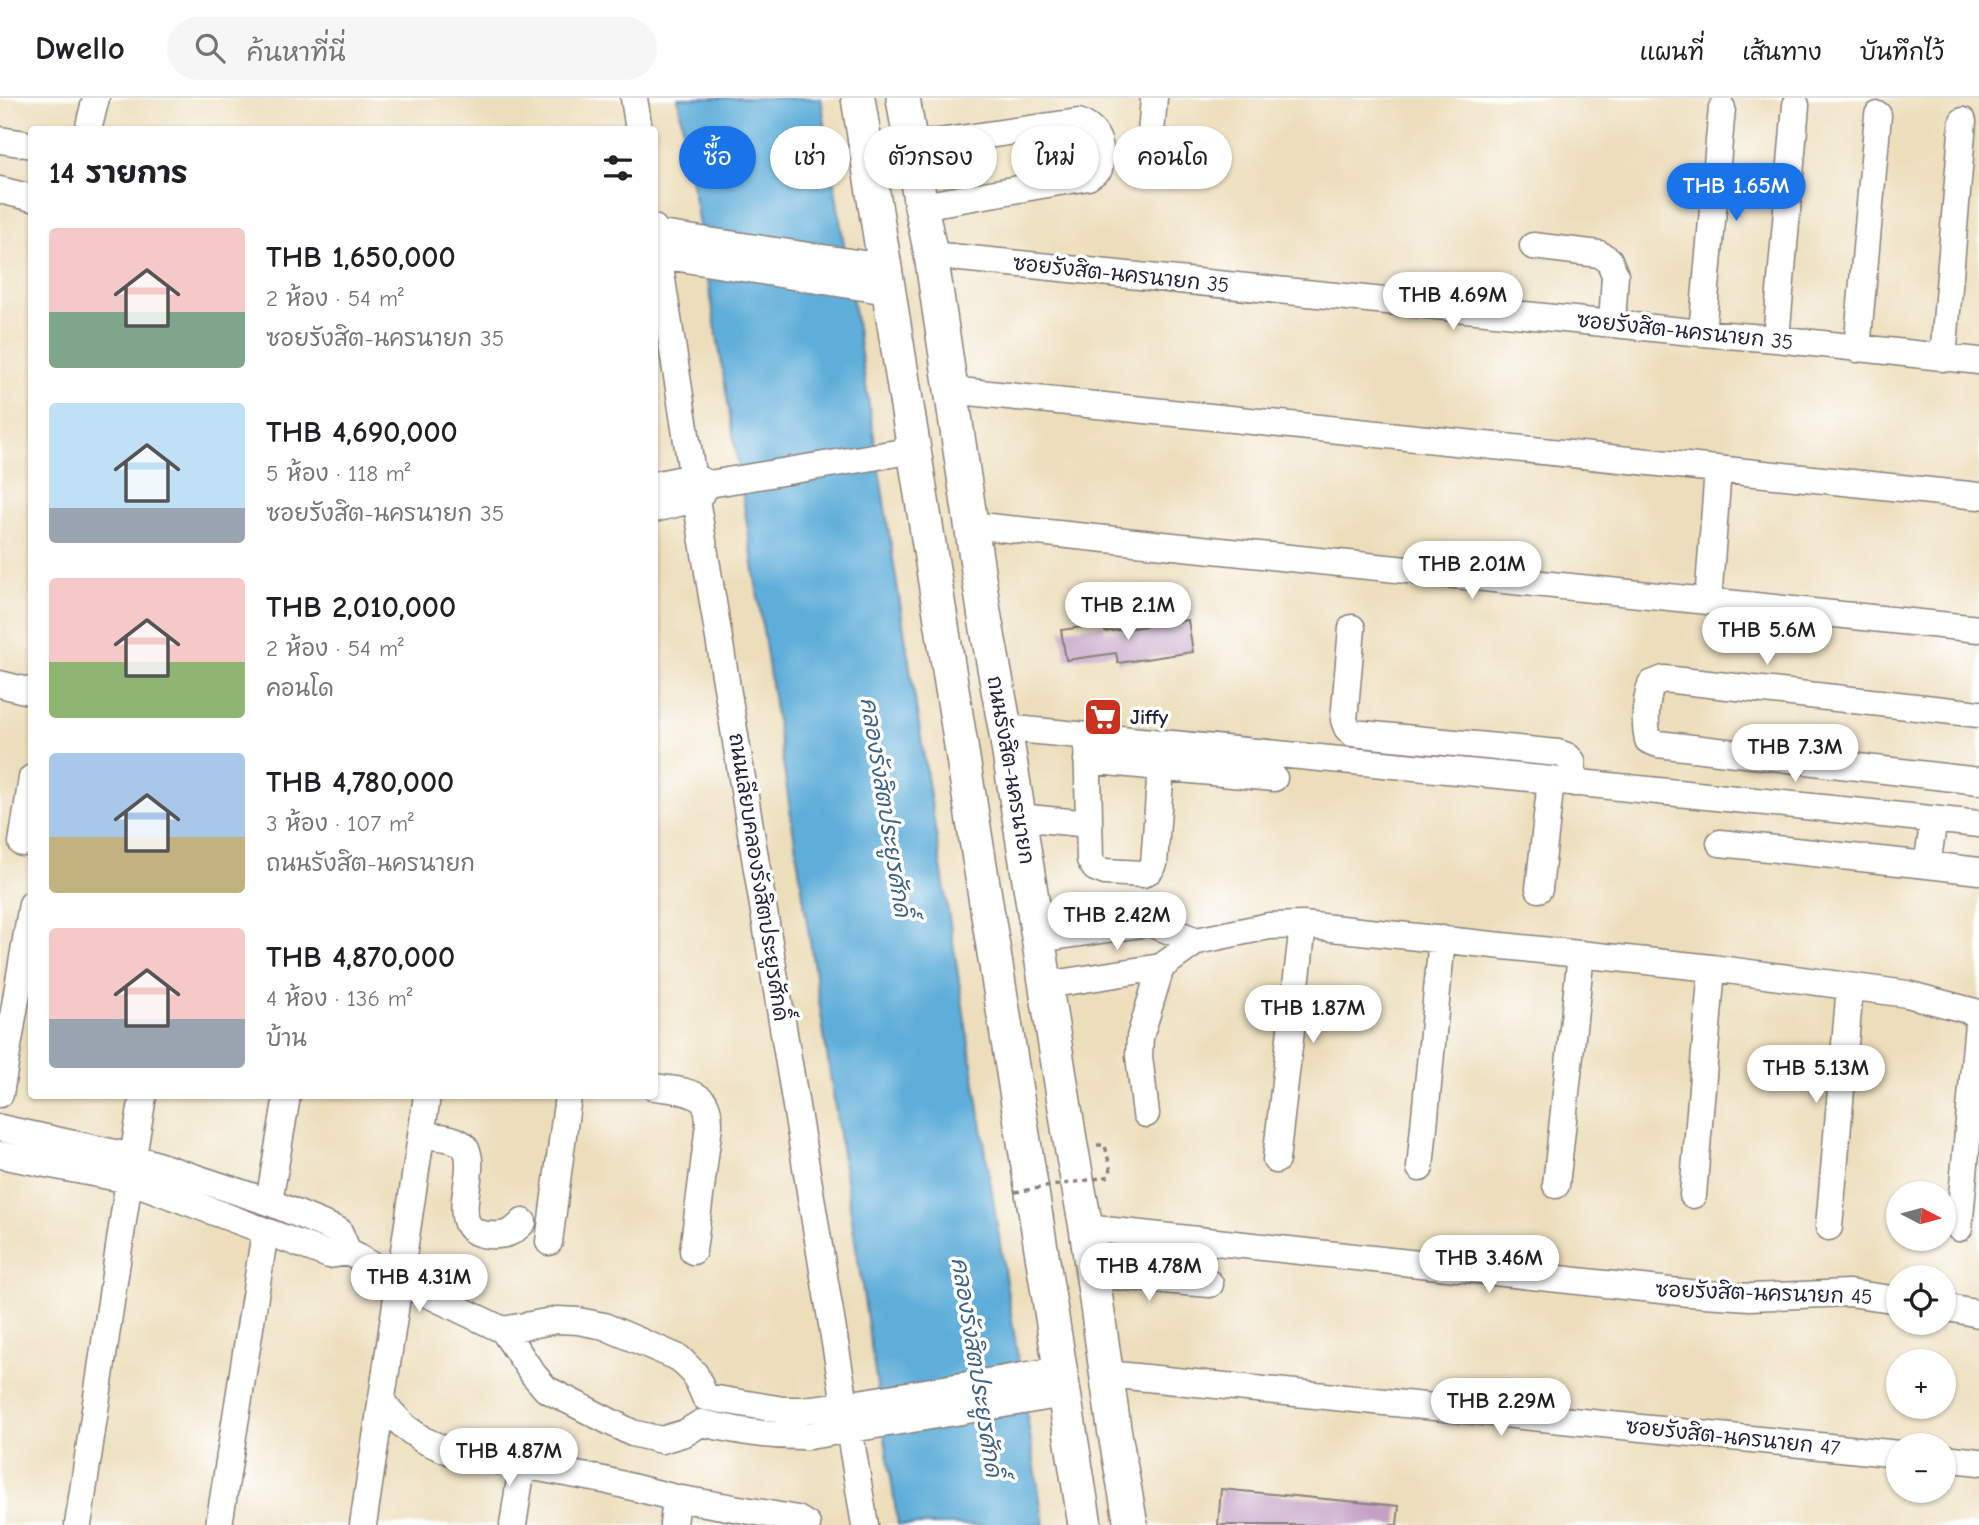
<!DOCTYPE html>
<html lang="th">
<meta charset="utf-8">
<style>
body{margin:0;font-family:"Comic Neue","Playpen Sans Thai",sans-serif;background:#f6f6f6;color:#202124;height:100vh;display:flex;flex-direction:column;font-size:26px;white-space:nowrap}
*{box-sizing:border-box;margin:0}
p{font-size:23px;color:#757577}
.icon{flex:none;width:38px;height:38px;fill:none;stroke:currentColor;stroke-width:2;stroke-linecap:round;stroke-linejoin:round}
.map{position:relative;flex:1;overflow:hidden}
.drawer{position:absolute;left:28px;top:28px;width:630px;height:973px;display:flex;flex-direction:column;background:#fff;border-radius:7px;box-shadow:0 2px 5px #0004}
.drawer>*{flex:none}
.guide{position:absolute;left:679px;top:28px;width:665px;height:63px;display:flex;gap:14px}
.needle{width:46px;rotate:96deg}
.controls{position:absolute;left:1886px;top:1083px;display:grid;gap:14px}
.controls a{display:grid;place-items:center;width:70px;height:70px;border-radius:50%;background:#fff;box-shadow:0 2px 5px #0004;font-size:35px}
.price{position:absolute;translate:-50% -60px;padding:0 16px;border-radius:24px;background:#fff;color:#222;font-size:23px;line-height:46px;filter:drop-shadow(0 2px 4px #0008)}
.price::after{content:'';position:absolute;left:50%;top:42px;width:21px;height:16px;margin-left:-10px;background:inherit;clip-path:polygon(0 0,100% 0,50% 100%)}
.price.on{background:#1a73e8;color:#fff}
ul{padding:0;list-style:none}
li{display:flex;align-items:center;gap:21px;height:175px;padding:0 21px}
li span{display:grid;place-items:center;flex:none;width:196px;height:140px;border-radius:7px;color:#555}
li>.icon{margin-inline-start:auto}
span .icon{width:84px;height:84px;fill:#fffc;stroke-width:1}
li b{font-size:30px}
h2{display:flex;justify-content:space-between;align-items:center;height:84px;padding:0 21px;font-size:30px}
.tag{padding:0 24px;border-radius:32px;background:#fff;box-shadow:0 2px 5px #0004;font-size:24px;line-height:63px}
.tag.on{background:#1a73e8;color:#fff}
header{display:flex;align-items:center;gap:42px;box-sizing:border-box;height:98px;padding:0 35px;background:#fff;border-bottom:2px solid #e0e0e0}
header strong{font-size:33px}
nav{display:flex;gap:38px;margin-inline-start:auto;font-size:24px}
.search{width:490px;height:63px;background:#f6f6f6;display:flex;align-items:center;gap:18px;box-sizing:border-box;padding:0 24px;border-radius:38px;color:#757577;font-size:26px}
.map>svg:first-child{display:block}
</style>
<header>
<strong>Dwello</strong>
<div class="search"><svg class="icon" aria-label="search" viewBox="0 0 24 24"><circle cx="10" cy="10" r="6"/><path d="M15 15l6 6"/></svg>ค้นหาที่นี่</div>
<nav><a>แผนที่</a><a>เส้นทาง</a><a>บันทึกไว้</a></nav>
</header>
<div class="map">
<svg width="1979" height="1427" viewBox="0 0 1979 1427">
<rect width="100%" height="100%" fill="#fff"/>
<filter id="ink" filterUnits="userSpaceOnUse"><feTurbulence type="fractalNoise" baseFrequency=".0143" numOctaves="2"/><feDisplacementMap in="SourceGraphic" scale="14" xChannelSelector="R" yChannelSelector="G"/><feConvolveMatrix kernelMatrix="1 2 1 2 8 2 1 2 1" color-interpolation-filters="sRGB"/></filter>
<filter id="wash" filterUnits="userSpaceOnUse"><feTurbulence type="fractalNoise" baseFrequency=".00686" numOctaves="4" result="noise"/><feDisplacementMap in="SourceGraphic" scale="28" xChannelSelector="R" yChannelSelector="G"/><feGaussianBlur stdDeviation="1.57" result="paint"/><feColorMatrix in="noise" values="0 0 0 0 0 0 0 0 0 0 0 0 0 0 0 0 0 1.4 0 .05"/><feComposite in="paint" operator="in"/></filter>
<g filter="url(#wash)">
<rect width="100%" height="100%" fill="#eddebb"/>
<path fill="#5faed9" stroke="#40688a" stroke-width="2" d="M678,0H821L1044,1427H898L737,360Z"/>
<g id="blocks">
<path fill="#c3a0c4" d="M1188,522L1193,554L1118,565L1116,555L1066,562L1061,532L1104,526L1105,534Z
M1221,1391L1399,1408L1397,1427H1218Z"/>
</g>
</g>
<g filter="url(#ink)">
<use href="#blocks" fill-opacity="0" stroke="#88807b" stroke-width="2"/>
<g fill="none" stroke-linecap="round" stroke-linejoin="round">
<defs>
<path id="minor" d="M634,0L639,32
M88,32L96,0
M1151,35L1154,0
M0,42L32,47
M911,48L1078,24C1099,32 1103,50 1099,71L1088,79L921,108
M0,92L32,100
M654,130L696,401L865,1427
M654,135L884,169
M1533,148L1599,156L1609,162L1615,177L1612,226
M654,156L888,193
M931,157L1702,235L1776,241L1979,263
M1702,235L1722,10
M1776,241L1796,7
M1857,251L1878,17
M1943,260L1963,23
M950,292L1979,398
M654,387L693,379L709,386L915,352
M654,411L696,401L708,387
M970,427L1979,531
M1708,503L1718,372
M1352,530L1344,622L1347,630L1352,635L1558,655L1567,658L1572,663L1574,685
M0,586L32,594
M1979,616L1664,581L1651,586C1646,603 1644,624 1648,642L1658,646L1979,683
M1005,630L1551,682L1979,726
M1087,638L1090,762L1095,770L1105,774L1143,776L1150,772L1154,766L1161,669
M1087,662L1274,680
M1019,719L1089,726
M22,745L32,680
M1720,745L1927,767L1934,721
M1927,767L1979,773
M1539,791L1551,682
M1039,841L1149,825L1197,843
M1046,887L1161,869L1197,843L1269,828L1303,827L1712,870L1907,896L1979,915
M654,989C669,991 693,992 704,1004C708,1010 709,1020 709,1027L693,1153
M0,996L32,806
M1146,1016L1139,958L1140,939L1161,869
M0,1030L133,1059L269,1104L339,1133L348,1154L400,1183L503,1232L533,1276L546,1291L632,1335L661,1342L685,1335L701,1325C739,1333 770,1339 809,1338L1064,1296
M421,1037C434,1039 459,1038 466,1051C480,1077 441,1134 490,1137C505,1138 513,1135 523,1124
M0,1057L129,1082L329,1157L348,1154
M133,1059L143,998
M1276,1062L1303,827
M1420,1070L1442,841
M1556,1087L1581,856
M1693,1097L1712,870
M269,1104L287,998
M1829,1129L1850,889
M1086,1130L1689,1195L1750,1199L1849,1195L1899,1202
M1959,1130L1979,915
M549,1144L568,998
M1092,1176L1210,1186
M1944,1209L1979,1216
M503,1232L557,1222L578,1223L604,1228L679,1260L695,1276L705,1299L783,1312H804L846,1307L1060,1272
M1107,1276L1899,1356
M382,1305L405,1329L423,1342L451,1354L604,1382L676,1400L797,1421L807,1427
M1944,1360L1979,1364
M78,1427L129,1082
M219,1427L265,1134
M363,1427L427,998
M513,1427L522,1368
M673,1427L676,1400"/>
<path id="major" d="M858,0L1085,1427
M903,0L921,108L931,157L985,520L1005,630L1071,1048L1086,1130L1114,1330L1131,1427"/>
</defs>
<use href="#minor" stroke="#88807b" stroke-width="29"/>
<use href="#major" stroke="#88807b" stroke-width="36"/>
<path stroke="#88807b" stroke-width="3.5" stroke-dasharray="5 5" stroke-linecap="butt" d="M1097,1047H1105L1112,1078"/>
<use href="#minor" stroke="#fff" stroke-width="26"/>
<use href="#major" stroke="#fff" stroke-width="33"/>
<path stroke="#88807b" stroke-width="3.5" stroke-dasharray="5 5" stroke-linecap="butt" d="M1015,1094L1112,1078"/>
</g>
</g>
<defs>
<symbol id="supermarket-square" viewBox="-11 -11 22 22"><rect x="-9" y="-9" width="18" height="18" rx="4" fill="#c8321e" stroke="#fff"/><path d="M-6-5.5h2.5l.6 2H6L4.5 2H-2.5L-4.4-4H-6ZM-1.5 3.2a1.3 1.3 0 1 0 .1 0ZM3 3.2a1.3 1.3 0 1 0 .1 0Z" fill="#fff"/></symbol>
</defs>
<g fill-rule="evenodd">
<use href="#supermarket-square" x="1081" y="597" width="44" height="44"/>
</g>
<g text-anchor="middle" stroke-width="7" stroke-linejoin="round" paint-order="stroke">
<g font-size="21" fill="#22223b" stroke="#fff">
<text transform="translate(1121 176) rotate(6)" y="7">ซอยรังสิต-นครนายก 35</text>
<text transform="translate(1685 233) rotate(6)" y="7">ซอยรังสิต-นครนายก 35</text>
<text transform="translate(1011 672) rotate(80)" y="7">ถนนรังสิต-นครนายก</text>
<text transform="translate(759 779) rotate(81)" y="7">ถนนเลียบคลองรังสิตประยูรศักดิ์</text>
<text transform="translate(1764 1195) rotate(2)" y="7">ซอยรังสิต-นครนายก 45</text>
<text transform="translate(1733 1339) rotate(6)" y="7">ซอยรังสิต-นครนายก 47</text>
</g>
<g font-size="21" font-weight="bold" fill="#22223b" stroke="#fff" text-anchor="start">
<text x="1130" y="626">Jiffy</text>
</g>
<g font-size="23" font-style="italic" fill="#3d6182" stroke="#fff">
<text transform="translate(886 709) rotate(81)" y="8">คลองรังสิตประยูรศักดิ์</text>
<text transform="translate(977 1269) rotate(81)" y="8">คลองรังสิตประยูรศักดิ์</text>
</g>
</g>
</svg>
<div class="controls">
<a><svg class="needle" viewBox="-14 -14 28 28"><path d="M0-13l5 13h-10z" fill="#e53935"/><path d="M0 13l5-13h-10z" fill="#757577"/></svg></a>
<a><svg class="icon" aria-label="locate" viewBox="0 0 24 24"><circle cx="12" cy="12" r="6"/><path d="M12 2v4M12 18v4M2 12h4M18 12h4"/></svg></a>
<a>+</a>
<a>−</a>
</div>
<b class="price on" style="left:1736px;top:125px">THB 1.65M</b>
<b class="price" style="left:1453px;top:234px">THB 4.69M</b>
<b class="price" style="left:1472px;top:503px">THB 2.01M</b>
<b class="price" style="left:1128px;top:544px">THB 2.1M</b>
<b class="price" style="left:1767px;top:569px">THB 5.6M</b>
<b class="price" style="left:1795px;top:686px">THB 7.3M</b>
<b class="price" style="left:1117px;top:854px">THB 2.42M</b>
<b class="price" style="left:1313px;top:947px">THB 1.87M</b>
<b class="price" style="left:1816px;top:1007px">THB 5.13M</b>
<b class="price" style="left:1489px;top:1197px">THB 3.46M</b>
<b class="price" style="left:1149px;top:1205px">THB 4.78M</b>
<b class="price" style="left:419px;top:1216px">THB 4.31M</b>
<b class="price" style="left:1501px;top:1340px">THB 2.29M</b>
<b class="price" style="left:509px;top:1390px">THB 4.87M</b>
<div class="guide">
<a class="tag on">ซื้อ</a>
<a class="tag">เช่า</a>
<a class="tag">ตัวกรอง</a>
<a class="tag">ใหม่</a>
<a class="tag">คอนโด</a>
</div>
<section class="drawer">
<h2>14 รายการ<svg class="icon" aria-label="filters" viewBox="0 0 24 24"><path d="M4 7h16M4 17h16"/><circle cx="9" cy="7" r="2"/><circle cx="15" cy="17" r="2"/></svg></h2>
<ul>
<li><span style="background:linear-gradient(#f6c9c9 60%,#7fa58c 0)"><svg class="icon" aria-label="home" viewBox="0 0 24 24"><path d="M3 11l9-7 9 7M6 9v11h12V9"/></svg></span><div><b>THB 1,650,000</b><p>2 ห้อง · 54 m²</p><p>ซอยรังสิต-นครนายก 35</p></div></li>
<li><span style="background:linear-gradient(#bfe0f5 75%,#9aa5b1 0)"><svg class="icon" aria-label="home" viewBox="0 0 24 24"><path d="M3 11l9-7 9 7M6 9v11h12V9"/></svg></span><div><b>THB 4,690,000</b><p>5 ห้อง · 118 m²</p><p>ซอยรังสิต-นครนายก 35</p></div></li>
<li><span style="background:linear-gradient(#f6c9c9 60%,#8fb573 0)"><svg class="icon" aria-label="home" viewBox="0 0 24 24"><path d="M3 11l9-7 9 7M6 9v11h12V9"/></svg></span><div><b>THB 2,010,000</b><p>2 ห้อง · 54 m²</p><p>คอนโด</p></div></li>
<li><span style="background:linear-gradient(#a9c7e8 60%,#c2b280 0)"><svg class="icon" aria-label="home" viewBox="0 0 24 24"><path d="M3 11l9-7 9 7M6 9v11h12V9"/></svg></span><div><b>THB 4,780,000</b><p>3 ห้อง · 107 m²</p><p>ถนนรังสิต-นครนายก</p></div></li>
<li><span style="background:linear-gradient(#f6c9c9 65%,#9aa5b1 0)"><svg class="icon" aria-label="home" viewBox="0 0 24 24"><path d="M3 11l9-7 9 7M6 9v11h12V9"/></svg></span><div><b>THB 4,870,000</b><p>4 ห้อง · 136 m²</p><p>บ้าน</p></div></li>
</ul>
</section>
</div>
